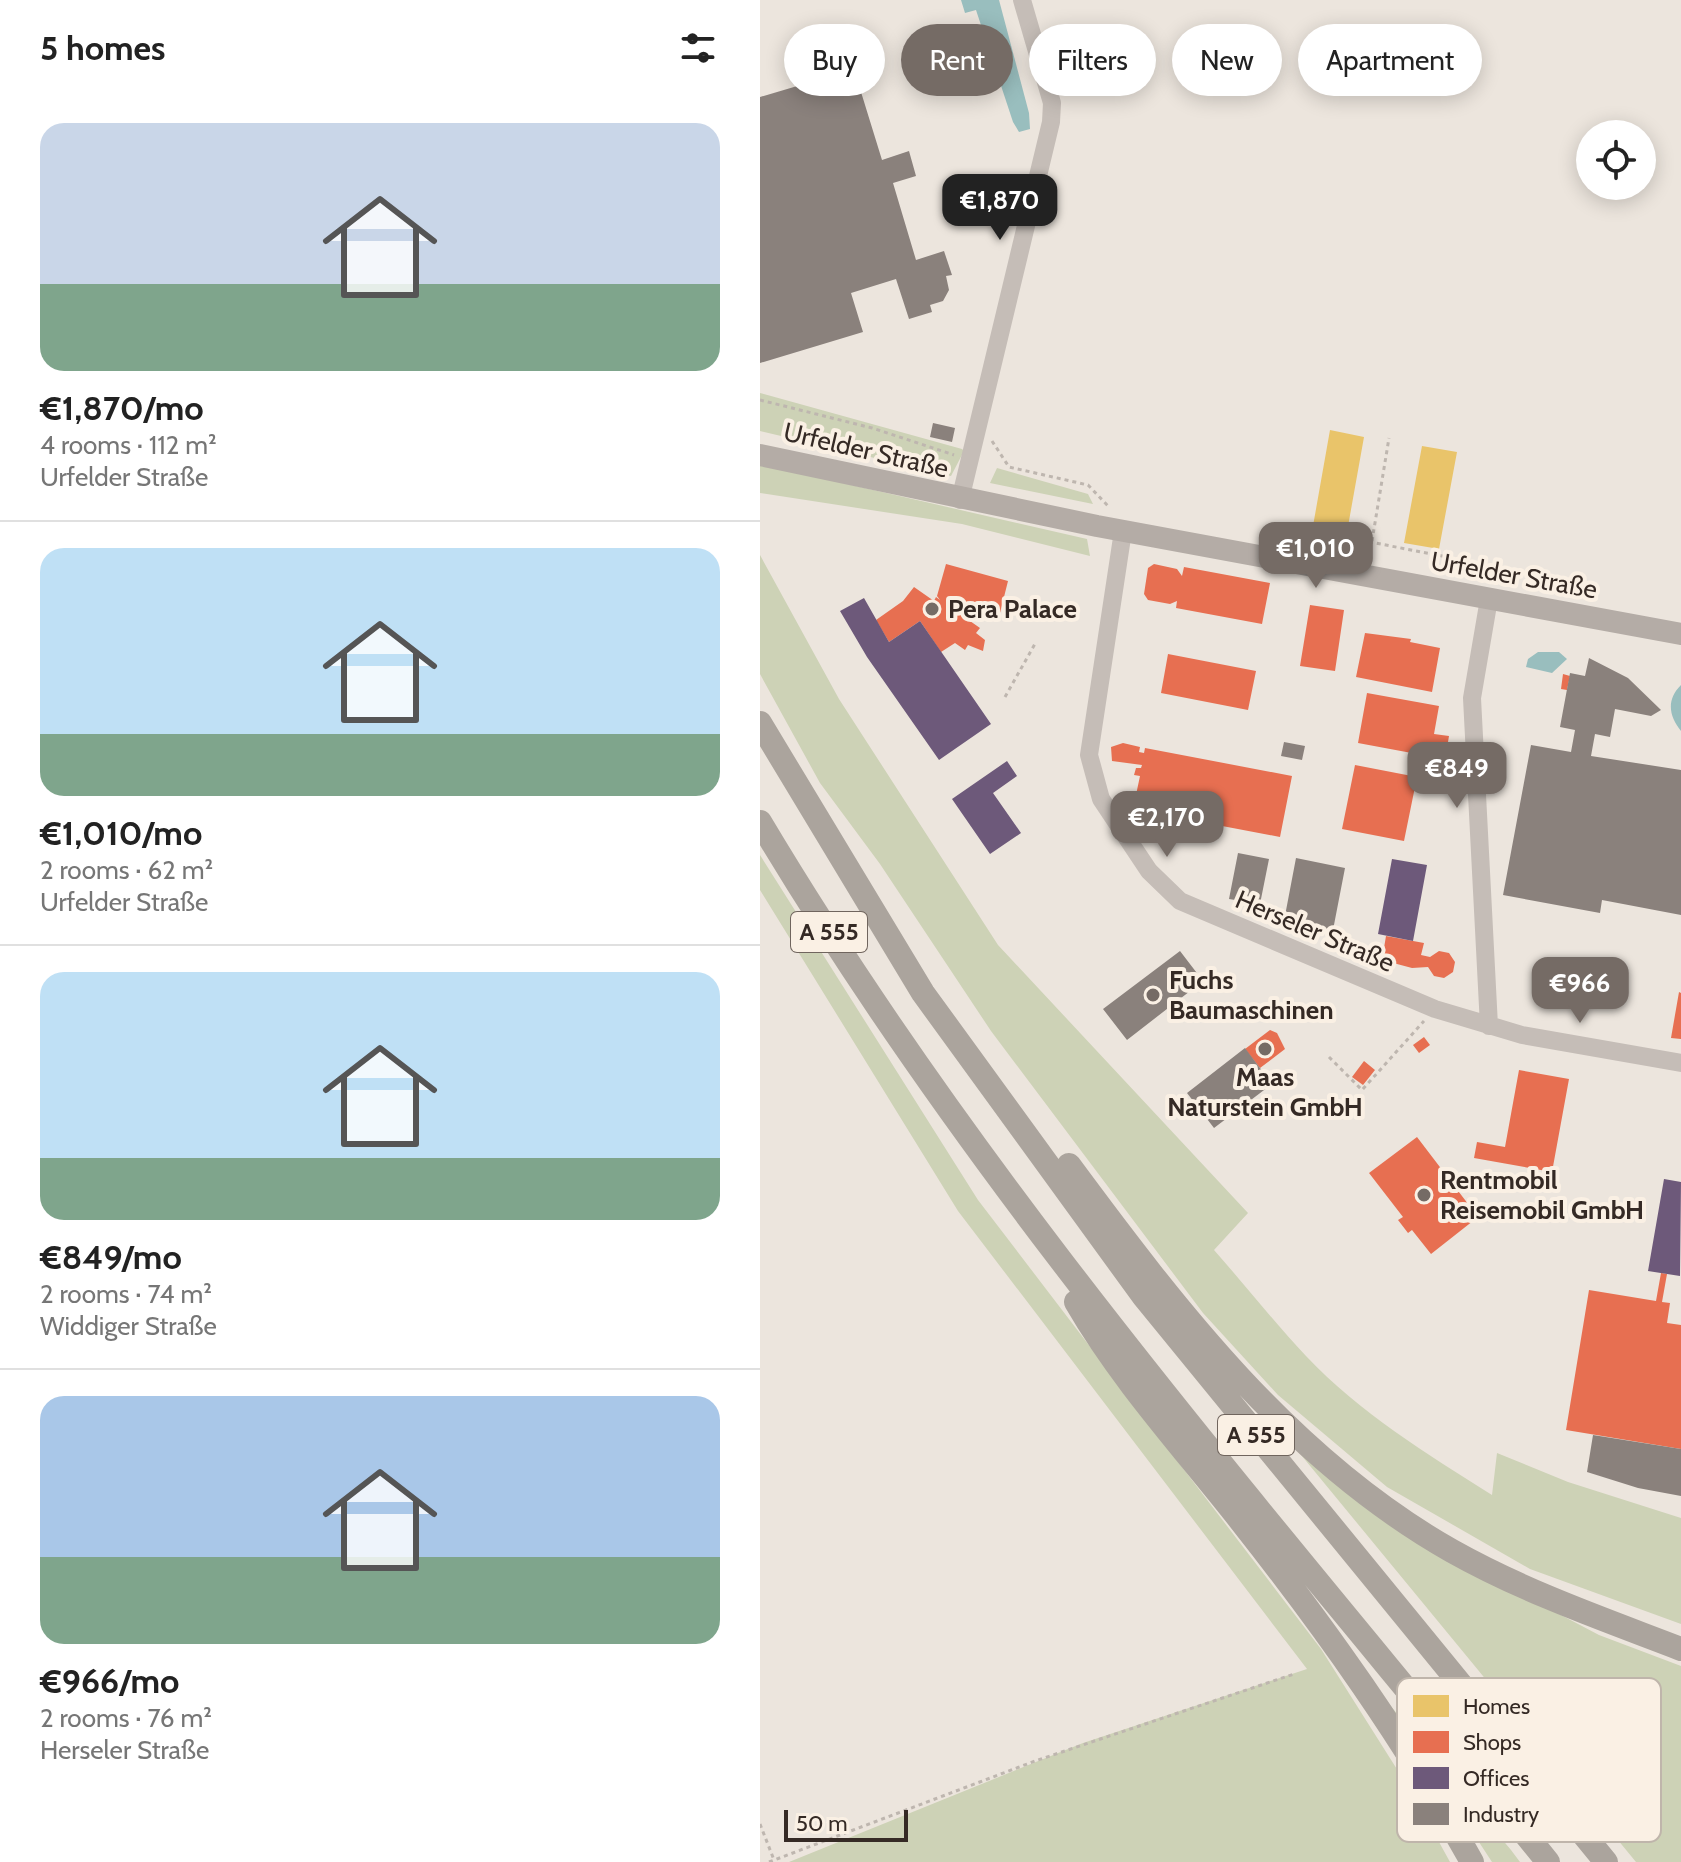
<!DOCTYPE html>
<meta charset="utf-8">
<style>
body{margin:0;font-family:Cabin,sans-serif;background:#f6f6f6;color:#222;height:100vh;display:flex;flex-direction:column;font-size:30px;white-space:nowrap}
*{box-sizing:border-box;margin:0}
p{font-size:26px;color:#767676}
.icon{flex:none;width:44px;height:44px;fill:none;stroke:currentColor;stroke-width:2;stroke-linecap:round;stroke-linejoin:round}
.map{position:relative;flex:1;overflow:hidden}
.sheet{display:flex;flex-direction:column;background:#fff;width:760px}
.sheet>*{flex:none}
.hud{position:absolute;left:24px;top:24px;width:760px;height:72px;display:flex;gap:16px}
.buttons{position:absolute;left:816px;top:120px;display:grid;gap:16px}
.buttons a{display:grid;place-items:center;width:80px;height:80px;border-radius:50%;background:#fff;box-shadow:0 4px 20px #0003;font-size:40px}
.scale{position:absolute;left:24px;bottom:20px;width:124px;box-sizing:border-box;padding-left:8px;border:4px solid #352a25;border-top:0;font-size:22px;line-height:28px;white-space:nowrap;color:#352a25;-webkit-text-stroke:6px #faf0e4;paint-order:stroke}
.price{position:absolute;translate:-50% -68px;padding:0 18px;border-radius:16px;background:#756b65;color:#fff;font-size:26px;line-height:52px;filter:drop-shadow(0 2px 4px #0008)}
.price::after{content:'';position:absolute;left:50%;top:48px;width:24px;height:18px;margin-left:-12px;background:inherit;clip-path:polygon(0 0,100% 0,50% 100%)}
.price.on{background:#222;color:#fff}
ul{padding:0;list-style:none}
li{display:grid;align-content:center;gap:16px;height:424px;padding:0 40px}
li+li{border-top:2px solid #e0e0e0}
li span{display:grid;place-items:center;height:248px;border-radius:24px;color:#555}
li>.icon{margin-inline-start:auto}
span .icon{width:144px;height:144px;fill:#fffc;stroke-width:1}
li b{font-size:34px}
h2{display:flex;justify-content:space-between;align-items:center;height:96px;padding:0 40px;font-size:34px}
.tag{padding:0 28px;border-radius:36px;background:#fff;box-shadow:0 4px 20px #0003;font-size:28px;line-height:72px}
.tag.on{background:#756b65;color:#fff}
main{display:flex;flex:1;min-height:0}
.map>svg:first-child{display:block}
</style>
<main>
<section class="sheet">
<h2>5 homes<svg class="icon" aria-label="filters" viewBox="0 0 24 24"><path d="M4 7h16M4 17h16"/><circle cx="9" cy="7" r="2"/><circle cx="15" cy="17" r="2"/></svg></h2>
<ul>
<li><span style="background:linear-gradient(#c9d6e8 65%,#7fa58c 0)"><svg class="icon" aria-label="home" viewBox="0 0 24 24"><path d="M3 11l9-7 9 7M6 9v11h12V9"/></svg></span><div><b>€1,870/mo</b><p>4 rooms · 112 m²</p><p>Urfelder Straße</p></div></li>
<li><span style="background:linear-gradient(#bfe0f5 75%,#7fa58c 0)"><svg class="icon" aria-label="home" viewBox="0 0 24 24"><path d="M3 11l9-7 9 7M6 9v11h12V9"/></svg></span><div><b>€1,010/mo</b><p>2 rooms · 62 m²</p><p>Urfelder Straße</p></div></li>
<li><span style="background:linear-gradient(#bfe0f5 75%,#7fa58c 0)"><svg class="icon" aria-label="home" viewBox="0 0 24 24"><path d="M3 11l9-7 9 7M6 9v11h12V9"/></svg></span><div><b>€849/mo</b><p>2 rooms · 74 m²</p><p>Widdiger Straße</p></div></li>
<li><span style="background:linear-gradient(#a9c7e8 65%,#7fa58c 0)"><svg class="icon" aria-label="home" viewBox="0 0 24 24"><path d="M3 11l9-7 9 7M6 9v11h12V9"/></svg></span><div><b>€966/mo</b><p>2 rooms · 76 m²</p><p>Herseler Straße</p></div></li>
</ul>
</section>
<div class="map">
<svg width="921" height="1862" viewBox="0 0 921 1862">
<rect width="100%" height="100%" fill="#ece5dd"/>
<path fill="#cdd2b6" d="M0,393L202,449L204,451L191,476L0,431Z
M0,464L327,539L330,556L202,524L0,493Z
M237,468L328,494L333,504L230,483Z
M0,555L79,699L238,945L488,1213L454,1250C485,1285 514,1322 546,1356C600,1413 667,1454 732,1495L737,1453L808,1482L921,1518V1624L770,1569L627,1487L518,1395L443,1313L231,1031L120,864L60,783L0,674Z
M0,855L218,1200L561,1649L652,1793L690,1862H29L323,1743L547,1669L198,1211L0,890Z
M523,1433L680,1551L839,1635L921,1666V1862H876Z
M629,1704L751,1850L760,1862H732Z"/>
<path fill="#99bebe" d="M201,0H239L269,113L270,129L259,132L253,122L216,10L205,13Z
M778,652H799L807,659L792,673L766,667L768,659Z
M921,685V731C909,716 906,700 921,685Z"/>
<path fill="#e9c46a" d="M570,430L604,437L587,532L553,526Z
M662,446L697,452L679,549L644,543Z"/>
<path fill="#e76f51" d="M186,564L248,581L240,613L214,606L210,621L220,628L216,633L225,640L223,651L208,645L205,650L195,643L181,652L160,621L129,642L116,620L143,601L154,587L174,601L176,597L180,600L177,596Z
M394,564L417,569L422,576L424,567L510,583L502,624L416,608L417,601L410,604L388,600L384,594L388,568Z
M550,605L584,610L575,671L540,666Z
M605,633L651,639L650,642L680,648L672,692L596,677Z
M408,654L496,671L488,710L401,693Z
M803,674L810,676L807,690L801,689Z
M607,693L679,706L674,734L689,736L685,760H656L657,754L598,743Z
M363,743L380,747L379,752L384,753L385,748L532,776L520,837L373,809L380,776L374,775L376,768H381L382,765L352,761L351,747Z
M595,765L657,777L644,841L582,829Z
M626,936L664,943L661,955L670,957L679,951L689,953L695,962L693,972L684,978L674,976L668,967L652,968L622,960Z
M919,992L921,993V1039L911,1038Z
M510,1030L517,1033L525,1049L500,1068L485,1049Z
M664,1037L670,1045L659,1053L653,1045Z
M604,1061L615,1070L603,1085L592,1077Z
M759,1070L809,1079L792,1172L714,1158L717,1142L745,1147Z
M657,1137L718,1217L671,1254L652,1230L648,1233L638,1220L643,1217L609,1173Z
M901,1273L907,1274L902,1302L910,1303L907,1323L921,1325V1449L806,1430L829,1290L896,1301Z"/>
<path fill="#6d597a" d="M104,598L129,642L160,621L231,724L179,760L107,657L80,611Z
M247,761L257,776L233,793L261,833L230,854L192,799Z
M632,859L667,865L653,941L618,934Z
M904,1179L921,1182L920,1276L888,1271Z"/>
<path fill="#8a817c" d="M113,63L116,73L97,79L122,160L149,151L156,176L133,183L156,260L184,251L192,275L186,276L189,290L183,301L170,305L172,312L149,319L136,279L91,293L103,332L0,363V97L44,84L40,71L52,68L55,79Z
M173,423L195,428L192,442L170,437Z
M829,658L868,678L901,710L891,716L855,709L850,737L835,734L831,756L921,770V915L842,900L840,913L743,895L771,745L811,752L815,730L800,727L810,673L825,676Z
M524,742L545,746L542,760L521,756Z
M478,853L509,859L500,904L469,899Z
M536,858L585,868L573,930L524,921Z
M420,951L443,981L367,1040L343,1009Z
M485,1048L512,1084L454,1128L427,1093Z
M833,1435L921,1449V1496L878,1488L827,1472Z"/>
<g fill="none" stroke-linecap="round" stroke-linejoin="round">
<path stroke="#beb6af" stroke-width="3" stroke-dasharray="4 4" stroke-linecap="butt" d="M0,400L112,428L194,455
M232,441L249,467L328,485L350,508
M554,531L692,558
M612,541L629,438
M245,697L276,642
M569,1057L602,1090L664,1021
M0,1824L14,1860
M9,1862L275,1761L534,1674"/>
<path stroke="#c5bdb7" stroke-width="18" d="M200,500L291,122L292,103L262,0
M363,531L329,755L341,799L389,871L420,901L675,1009L762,1035L921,1063
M729,1026L712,698L729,599"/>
<path stroke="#b4aca6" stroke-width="22" d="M0,455L337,526L921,634"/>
<path stroke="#aba49d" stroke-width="24" d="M0,723L163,993L384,1297L846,1862
M0,822C223,1196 514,1524 788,1862
M309,1165C417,1311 531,1460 692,1551C765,1592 843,1619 921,1649
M316,1302C361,1380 425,1450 480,1520C566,1629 645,1740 712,1862"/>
</g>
<g fill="#756b65" stroke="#faf0e4" stroke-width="3">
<circle cx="172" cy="609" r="8"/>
<circle cx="393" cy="995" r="8"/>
<circle cx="505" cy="1049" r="8"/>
<circle cx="664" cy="1195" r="8"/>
</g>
<g text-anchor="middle" stroke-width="8" stroke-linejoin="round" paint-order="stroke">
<g fill="#faf0e4" stroke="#70655e" stroke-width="2">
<rect x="31" y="912" width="76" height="40" rx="6"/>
<rect x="458" y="1415" width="76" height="40" rx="6"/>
</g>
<g font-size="24" font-weight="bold" fill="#352a25">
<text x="69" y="940">A 555</text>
<text x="496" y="1443">A 555</text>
</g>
<g font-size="26" fill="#352a25" stroke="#faf0e4">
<text transform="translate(106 450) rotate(13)" y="9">Urfelder Straße</text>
<text transform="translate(754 575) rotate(10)" y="9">Urfelder Straße</text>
<text transform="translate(555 931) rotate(23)" y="9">Herseler Straße</text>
</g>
<g font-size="26" font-weight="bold" fill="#352a25" stroke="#faf0e4" text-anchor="start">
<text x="188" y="618">Pera Palace</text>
<text x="409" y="989">Fuchs<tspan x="409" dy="30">Baumaschinen</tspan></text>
<text x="505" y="1086" text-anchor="middle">Maas<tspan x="505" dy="30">Naturstein GmbH</tspan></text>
<text x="680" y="1189">Rentmobil<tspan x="680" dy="30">Reisemobil GmbH</tspan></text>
</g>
</g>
<rect x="637" y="1678" width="264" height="164" rx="12" fill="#faf0e4" stroke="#bfb5ab" stroke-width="2"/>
<rect x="653" y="1695" width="36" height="22" fill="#e9c46a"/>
<rect x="653" y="1731" width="36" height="22" fill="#e76f51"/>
<rect x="653" y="1767" width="36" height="22" fill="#6d597a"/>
<rect x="653" y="1803" width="36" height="22" fill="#8a817c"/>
<g font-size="22" fill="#352a25">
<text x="703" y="1714">Homes</text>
<text x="703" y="1750">Shops</text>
<text x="703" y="1786">Offices</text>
<text x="703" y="1822">Industry</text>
</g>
</svg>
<div class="buttons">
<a><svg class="icon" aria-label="locate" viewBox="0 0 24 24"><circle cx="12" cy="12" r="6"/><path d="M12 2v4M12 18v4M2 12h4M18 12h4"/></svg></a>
</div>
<div class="scale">50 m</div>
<b class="price on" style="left:240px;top:242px">€1,870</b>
<b class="price" style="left:556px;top:590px">€1,010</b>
<b class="price" style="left:697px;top:810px">€849</b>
<b class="price" style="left:407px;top:859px">€2,170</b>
<b class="price" style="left:820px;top:1025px">€966</b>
<div class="hud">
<a class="tag">Buy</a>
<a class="tag on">Rent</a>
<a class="tag">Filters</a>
<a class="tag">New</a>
<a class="tag">Apartment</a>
</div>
</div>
</main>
